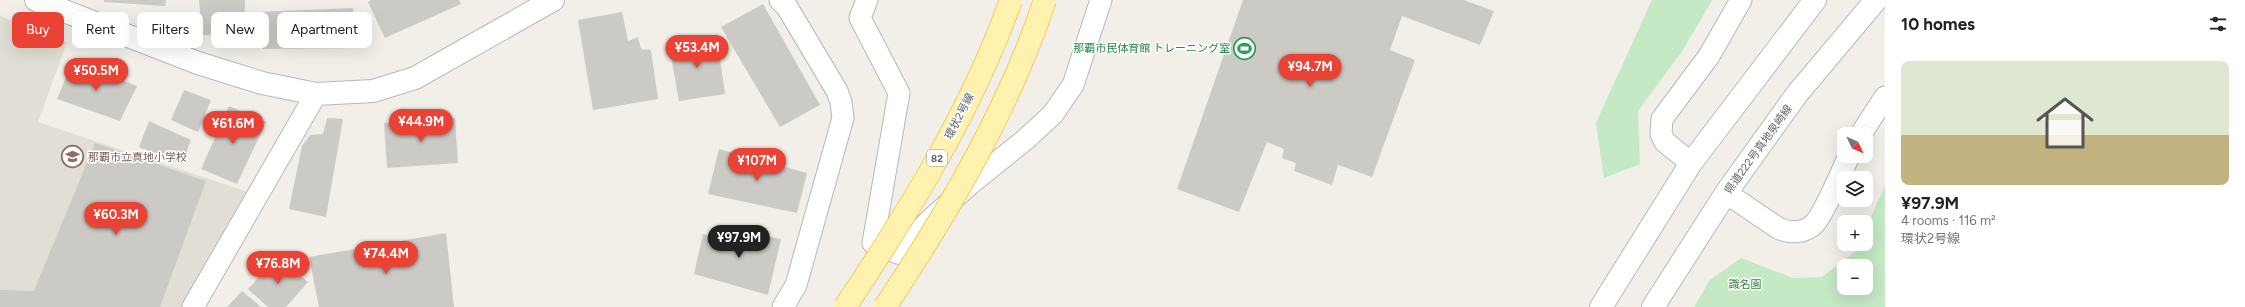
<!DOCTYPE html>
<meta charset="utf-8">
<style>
body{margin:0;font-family:Figtree,"Noto Sans JP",sans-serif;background:#f2f2f2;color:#222;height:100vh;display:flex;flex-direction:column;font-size:15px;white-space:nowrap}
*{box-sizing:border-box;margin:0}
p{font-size:13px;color:#767676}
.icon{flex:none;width:22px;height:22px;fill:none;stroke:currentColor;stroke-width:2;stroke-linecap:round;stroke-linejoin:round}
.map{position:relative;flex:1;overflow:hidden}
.details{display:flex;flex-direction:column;background:#fff;width:360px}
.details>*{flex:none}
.hud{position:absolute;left:12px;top:12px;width:380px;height:36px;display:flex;gap:8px}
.needle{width:26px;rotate:134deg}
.controls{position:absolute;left:1837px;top:127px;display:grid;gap:8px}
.controls a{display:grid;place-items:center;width:36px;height:36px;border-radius:8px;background:#fff;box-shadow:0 4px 16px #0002;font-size:20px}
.price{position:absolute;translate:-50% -34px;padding:0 9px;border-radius:14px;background:#ea4335;color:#fff;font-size:13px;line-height:26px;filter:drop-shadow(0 1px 2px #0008)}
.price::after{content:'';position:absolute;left:50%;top:24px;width:12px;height:9px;margin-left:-6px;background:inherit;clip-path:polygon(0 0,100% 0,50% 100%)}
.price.selected{background:#222;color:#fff}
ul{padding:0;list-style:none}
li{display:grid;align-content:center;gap:8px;height:212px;padding:0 16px}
li span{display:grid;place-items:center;height:124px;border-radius:8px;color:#555}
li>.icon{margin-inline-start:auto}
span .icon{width:72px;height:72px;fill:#fffc;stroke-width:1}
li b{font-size:17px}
h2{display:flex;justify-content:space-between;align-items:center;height:48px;padding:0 16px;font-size:17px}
.tag{padding:0 14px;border-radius:8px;background:#fff;box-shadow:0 4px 16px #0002;font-size:14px;line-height:36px}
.tag.selected{background:#ea4335;color:#fff}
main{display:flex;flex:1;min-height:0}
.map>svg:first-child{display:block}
</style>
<main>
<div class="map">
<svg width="1885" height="307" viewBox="0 0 1885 307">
<rect width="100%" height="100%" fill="#f1efe8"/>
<path fill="#e1ded6" d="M0,16L67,42L38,122L251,193L182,307H0Z"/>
<path fill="#c5e8c5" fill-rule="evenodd" d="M1652,0H1712L1683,50L1638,111L1640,164L1604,178L1596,123Z
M1885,185V307H1694L1710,280L1741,258L1793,278L1822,277L1856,251L1859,244H1866V228ZM1844,266H1866V288H1844Z"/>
<path fill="#cccac5" d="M104,0H166L165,6L104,2Z
M199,0H245L244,35H202Z
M371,0H459L461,4L385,38L368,2Z
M1243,0H1464L1494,11L1480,45L1402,16L1390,50L1415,60L1372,177L1338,165L1332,185L1294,171L1296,163L1282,158L1284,149L1267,142L1239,212L1177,189Z
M763,4L820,105L780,127L721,27Z
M353,8L357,48L263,49L256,12Z
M622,12L628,41L638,37L641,49L651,50L658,99L593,110L578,20Z
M717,38L725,94L679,101L669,45Z
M73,61L137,86L120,121L57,99Z
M184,90L211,100L198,132L171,120Z
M229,106L266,122L237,184L201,169Z
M327,118L343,119L326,217L289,209L302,146L310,135L323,134Z
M455,118L458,163L387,168L384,123Z
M149,121L191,140L182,164L139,147Z
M95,143L206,181L160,307H0V290L34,291Z
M719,149L807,173L797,213L708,194Z
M725,228L781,239L768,295L694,274L703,234L718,238Z
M446,233L454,307H319L309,257Z
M278,257L308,282L286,307H268L248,289Z
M242,291L261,307H227Z"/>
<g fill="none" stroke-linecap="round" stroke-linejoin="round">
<defs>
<path id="minor" d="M780,0L787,7L837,91L841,102L843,118L796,285L783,307
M867,0L860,18L899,93L873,243L898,253L929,221L969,185L1026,139L1053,114L1073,85L1101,0
M1861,134L1885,97
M1691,163L1665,142L1661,134L1662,119L1709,56L1741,0
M1726,193L1778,228C1790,234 1806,233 1815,223C1826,210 1841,172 1849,156
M193,307L316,94"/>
<path id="tertiary" d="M36,0L198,63L262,83L316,94L373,91L415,78L553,0"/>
<path id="secondary" d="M1601,307L1691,163L1815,0
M1653,307L1726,193L1797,94L1876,0"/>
</defs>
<use href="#minor" stroke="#b5b8bc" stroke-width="23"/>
<use href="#tertiary" stroke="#b5b8bc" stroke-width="24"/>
<use href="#secondary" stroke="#b6babf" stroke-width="24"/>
<use href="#minor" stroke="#fff" stroke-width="21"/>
<use href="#tertiary" stroke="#fff" stroke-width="22"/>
<use href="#secondary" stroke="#fff" stroke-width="22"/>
<defs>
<path id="primary-bridge" d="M845,307C909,211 972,110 1011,0
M885,307C948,212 1009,109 1045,0"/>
</defs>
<use href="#primary-bridge" stroke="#f2c960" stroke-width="24" stroke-linecap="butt"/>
<use href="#primary-bridge" stroke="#fff2af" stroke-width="22"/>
</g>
<defs>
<symbol id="stadium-ring" viewBox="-11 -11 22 22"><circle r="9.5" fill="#fff" stroke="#2e9e5b" stroke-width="1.5"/><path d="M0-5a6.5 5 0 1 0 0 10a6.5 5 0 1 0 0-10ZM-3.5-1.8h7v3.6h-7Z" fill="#2e9e5b"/></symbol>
<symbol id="school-ring" viewBox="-11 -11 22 22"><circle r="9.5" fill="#fff" stroke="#8d6e63" stroke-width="1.5"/><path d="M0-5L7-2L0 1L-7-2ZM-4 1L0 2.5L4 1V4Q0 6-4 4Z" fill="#8d6e63"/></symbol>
</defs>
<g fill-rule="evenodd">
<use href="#stadium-ring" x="1232" y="36" width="25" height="25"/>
<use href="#school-ring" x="60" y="144" width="25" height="25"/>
</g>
<g text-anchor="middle" stroke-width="3" stroke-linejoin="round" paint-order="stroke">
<rect fill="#fff" stroke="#8f9295" stroke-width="1" x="927" y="150" width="20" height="16" rx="3"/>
<g font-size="10" font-weight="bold" fill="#5f6368">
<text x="937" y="162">82</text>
</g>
<g font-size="11" fill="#27864d" stroke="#fff" text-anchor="end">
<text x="1230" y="52">那覇市民体育館 トレーニング室</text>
</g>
<g font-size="11" fill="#5f6368" stroke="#fff">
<text transform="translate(959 116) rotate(-63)" y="4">環状2号線</text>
<text transform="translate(1758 149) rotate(-54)" y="4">県道222号真地泉崎線</text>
</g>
<g font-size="11" fill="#785e54" stroke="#fff" text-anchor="start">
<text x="88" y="161">那覇市立真地小学校</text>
</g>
<g font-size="11" fill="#348238" stroke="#fff">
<text x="1745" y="288">識名園</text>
</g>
</g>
</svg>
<div class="controls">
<a><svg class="needle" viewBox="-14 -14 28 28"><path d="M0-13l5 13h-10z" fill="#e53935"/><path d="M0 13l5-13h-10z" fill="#767676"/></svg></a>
<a><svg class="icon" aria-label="layers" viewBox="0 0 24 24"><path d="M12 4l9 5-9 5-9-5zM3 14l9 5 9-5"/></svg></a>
<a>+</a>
<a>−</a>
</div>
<b class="price" style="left:697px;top:69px">¥53.4M</b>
<b class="price" style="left:1310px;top:88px">¥94.7M</b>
<b class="price" style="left:96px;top:92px">¥50.5M</b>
<b class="price" style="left:421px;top:143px">¥44.9M</b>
<b class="price" style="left:233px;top:145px">¥61.6M</b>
<b class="price" style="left:757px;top:182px">¥107M</b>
<b class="price" style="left:116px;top:236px">¥60.3M</b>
<b class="price selected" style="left:739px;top:259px">¥97.9M</b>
<b class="price" style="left:386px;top:275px">¥74.4M</b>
<b class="price" style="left:278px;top:285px">¥76.8M</b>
<div class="hud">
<a class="tag selected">Buy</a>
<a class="tag">Rent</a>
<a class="tag">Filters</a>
<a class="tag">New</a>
<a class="tag">Apartment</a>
</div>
</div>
<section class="details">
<h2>10 homes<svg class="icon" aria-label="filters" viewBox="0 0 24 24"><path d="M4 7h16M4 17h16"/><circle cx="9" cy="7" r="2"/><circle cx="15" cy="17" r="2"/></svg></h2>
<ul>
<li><span style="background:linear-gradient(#dfe7d0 60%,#c2b280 0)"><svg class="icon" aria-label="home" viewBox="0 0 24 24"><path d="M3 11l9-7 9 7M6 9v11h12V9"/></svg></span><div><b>¥97.9M</b><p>4 rooms · 116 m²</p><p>環状2号線</p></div></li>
</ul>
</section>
</main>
